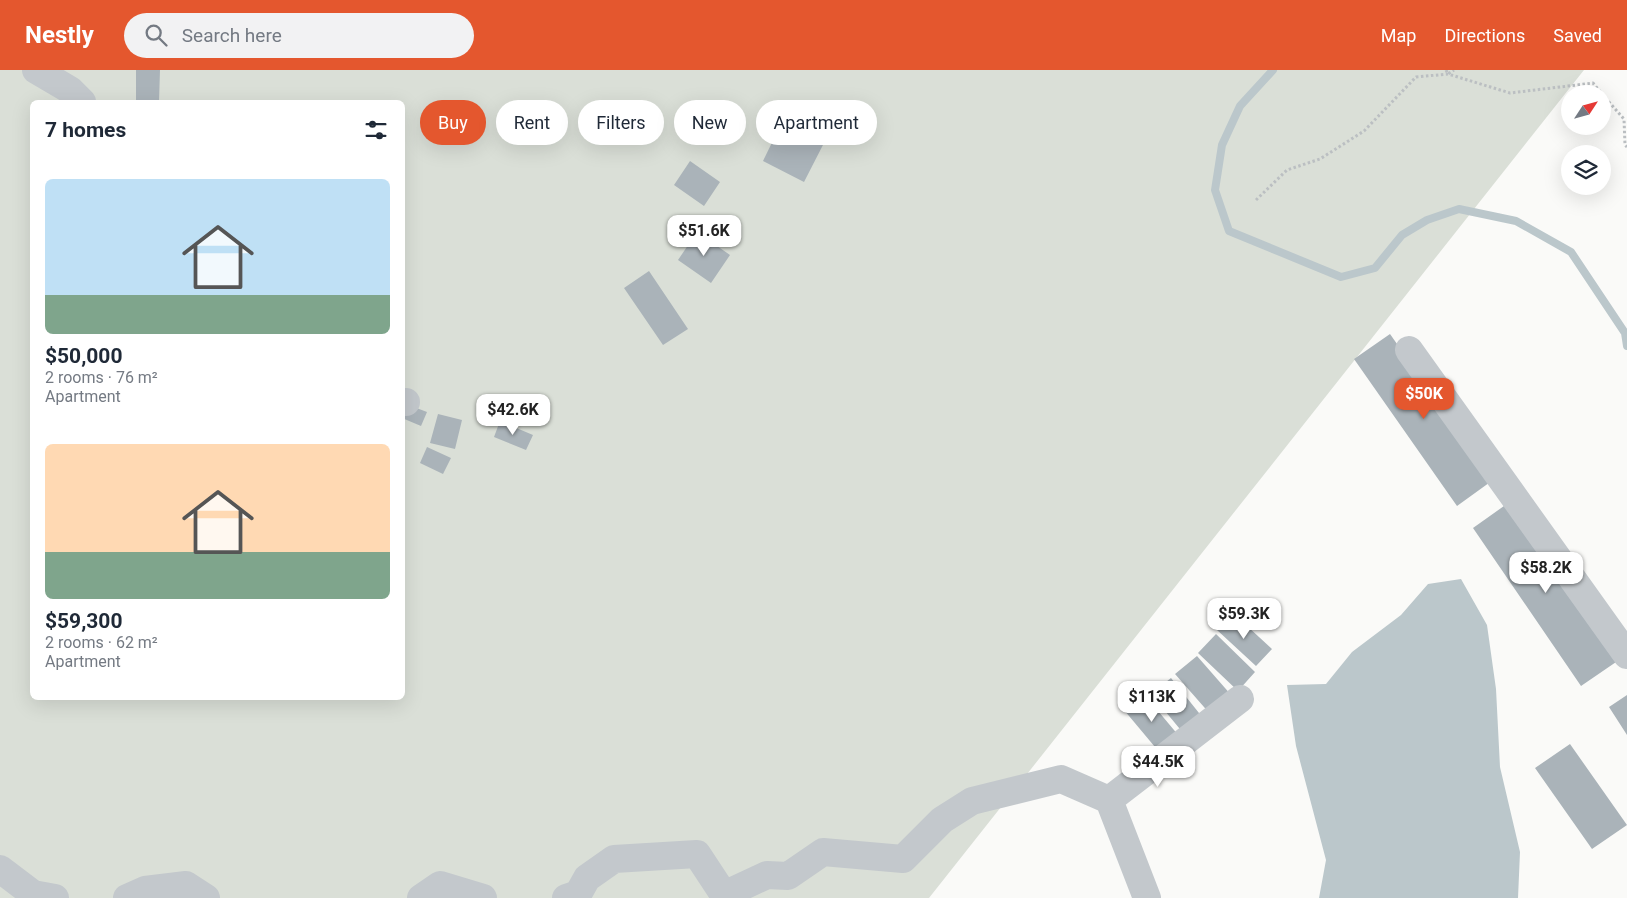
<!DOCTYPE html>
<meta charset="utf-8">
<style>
body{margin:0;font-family:Roboto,sans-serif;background:#f2f2f3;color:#1f2937;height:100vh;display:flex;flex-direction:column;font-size:19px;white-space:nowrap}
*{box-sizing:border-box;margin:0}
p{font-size:16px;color:#747a83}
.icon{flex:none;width:28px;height:28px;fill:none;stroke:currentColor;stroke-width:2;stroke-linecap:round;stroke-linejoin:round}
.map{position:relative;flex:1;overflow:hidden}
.sheet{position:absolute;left:30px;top:30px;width:375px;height:600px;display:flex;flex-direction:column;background:#fff;border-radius:8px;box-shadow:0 5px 20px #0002}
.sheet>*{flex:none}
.banner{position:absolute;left:420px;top:30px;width:475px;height:45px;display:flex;gap:10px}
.needle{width:32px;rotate:54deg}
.tools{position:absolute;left:1561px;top:15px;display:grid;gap:10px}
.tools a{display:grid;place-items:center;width:50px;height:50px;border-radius:50%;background:#fff;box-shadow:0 5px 20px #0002;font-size:25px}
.price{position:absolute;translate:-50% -42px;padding:0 11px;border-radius:10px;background:#fff;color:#222;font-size:16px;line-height:32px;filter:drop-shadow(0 1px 2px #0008)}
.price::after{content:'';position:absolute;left:50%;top:30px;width:15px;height:11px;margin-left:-8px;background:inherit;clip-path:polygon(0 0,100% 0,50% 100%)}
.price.active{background:#e4572e;color:#fff}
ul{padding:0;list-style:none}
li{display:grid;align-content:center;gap:10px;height:265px;padding:0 15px}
li span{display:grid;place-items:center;height:155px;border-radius:8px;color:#555}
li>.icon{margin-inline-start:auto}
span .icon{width:90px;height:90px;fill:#fffc;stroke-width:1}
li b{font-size:21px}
h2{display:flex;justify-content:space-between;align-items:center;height:60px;padding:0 15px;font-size:21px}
.chip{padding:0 18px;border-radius:22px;background:#fff;box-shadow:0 5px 20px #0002;font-size:18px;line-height:45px}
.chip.active{background:#e4572e;color:#fff}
header{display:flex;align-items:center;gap:30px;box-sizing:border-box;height:70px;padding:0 25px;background:#e4572e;color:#fff}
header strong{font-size:24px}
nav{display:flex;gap:28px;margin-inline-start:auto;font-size:18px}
.search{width:350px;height:45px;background:#f2f2f3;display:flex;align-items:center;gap:12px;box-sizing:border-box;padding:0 18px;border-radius:28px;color:#747a83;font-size:19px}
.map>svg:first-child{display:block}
</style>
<header>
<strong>Nestly</strong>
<div class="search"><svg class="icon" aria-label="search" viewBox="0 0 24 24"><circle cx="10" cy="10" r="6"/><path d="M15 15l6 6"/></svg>Search here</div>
<nav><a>Map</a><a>Directions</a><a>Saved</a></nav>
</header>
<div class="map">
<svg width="1627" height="828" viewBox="0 0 1627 828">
<rect width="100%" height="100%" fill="#fafaf8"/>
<path fill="#dadfd7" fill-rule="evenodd" d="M0,0H1584L929,828H0ZM32,32H402V628H32Z"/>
<path fill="#bbc7cb" d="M1461,509L1487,555L1496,619L1500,697L1520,782L1518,828H1319L1326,790L1296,676L1287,615L1326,614L1352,582L1401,545L1428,514Z"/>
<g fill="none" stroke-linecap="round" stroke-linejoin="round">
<path stroke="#bbc7cb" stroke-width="8" d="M1273,0L1240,36L1222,75L1215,120L1229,161L1341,207L1375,198L1402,165L1427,150L1459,139L1516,151L1571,182L1625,263L1627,276"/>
</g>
<path fill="#aab3b9" d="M136,0H160L159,32H136Z
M783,50L825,71L804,112L763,91Z
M690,91L720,112L704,136L674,115Z
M697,162L730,185L711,213L678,190Z
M649,201L688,259L663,275L624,218Z
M1390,264L1493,410L1457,436L1354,289Z
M406,334L427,342L421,356L402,348Z
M438,344L462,350L455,379L430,373Z
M500,351L533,365L526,380L494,367Z
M427,377L451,388L443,404L420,393Z
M1511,431L1619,590L1581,616L1473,458Z
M1233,543L1272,579L1256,596L1217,560Z
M1216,564L1255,602L1238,621L1198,583Z
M1197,586L1232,626L1211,645L1175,604Z
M1171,608L1203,648L1184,664L1151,624Z
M1143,623L1179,666L1160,683L1124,640Z
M1627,625V665L1609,637Z
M1570,674L1627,755L1592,779L1535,698Z"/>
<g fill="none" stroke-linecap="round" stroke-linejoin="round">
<path stroke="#bbbfc2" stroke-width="3" stroke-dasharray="2.5 2.5" stroke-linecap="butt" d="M1446,0L1448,4L1454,0
M1602,24L1624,49L1625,75L1627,77
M1256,130L1287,100L1320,89L1364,61L1416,7L1448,4L1510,23L1593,13L1602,24"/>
<path stroke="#c3c8cc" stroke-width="28" d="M36,0L70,20L82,32
M1409,280L1627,585
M402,332H406
M0,799L33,824L55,828
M127,828L145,820L186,815L206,828
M421,828L440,815L483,828
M566,828L578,824L587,808L614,789L697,784L724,825L767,805L788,806L823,782L903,789L942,750L972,731L1061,709L1109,730
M1147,828L1109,730L1240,629"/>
</g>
</svg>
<div class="tools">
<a><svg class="needle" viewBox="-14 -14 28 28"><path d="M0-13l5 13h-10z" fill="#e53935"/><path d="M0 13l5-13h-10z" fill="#747a83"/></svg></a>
<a><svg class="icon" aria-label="layers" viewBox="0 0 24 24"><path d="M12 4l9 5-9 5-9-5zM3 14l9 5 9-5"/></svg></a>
</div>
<b class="price" style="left:704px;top:187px">$51.6K</b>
<b class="price active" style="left:1424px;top:350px">$50K</b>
<b class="price" style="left:513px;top:366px">$42.6K</b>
<b class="price" style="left:1546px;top:524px">$58.2K</b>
<b class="price" style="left:1244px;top:570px">$59.3K</b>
<b class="price" style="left:1152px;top:653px">$113K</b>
<b class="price" style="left:1158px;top:718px">$44.5K</b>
<div class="banner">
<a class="chip active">Buy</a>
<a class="chip">Rent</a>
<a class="chip">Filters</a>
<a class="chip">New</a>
<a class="chip">Apartment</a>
</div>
<section class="sheet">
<h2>7 homes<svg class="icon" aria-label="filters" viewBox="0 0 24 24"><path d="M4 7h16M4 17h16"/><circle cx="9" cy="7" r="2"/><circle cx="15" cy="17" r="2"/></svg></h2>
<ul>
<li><span style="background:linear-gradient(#bfe0f5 75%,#7fa58c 0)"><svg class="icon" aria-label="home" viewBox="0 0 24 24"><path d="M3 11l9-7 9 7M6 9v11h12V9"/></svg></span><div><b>$50,000</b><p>2 rooms · 76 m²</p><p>Apartment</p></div></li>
<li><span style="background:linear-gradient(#ffd9b3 70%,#7fa58c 0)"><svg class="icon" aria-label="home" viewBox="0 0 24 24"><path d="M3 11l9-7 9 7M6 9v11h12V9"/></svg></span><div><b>$59,300</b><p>2 rooms · 62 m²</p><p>Apartment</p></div></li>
</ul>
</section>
</div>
